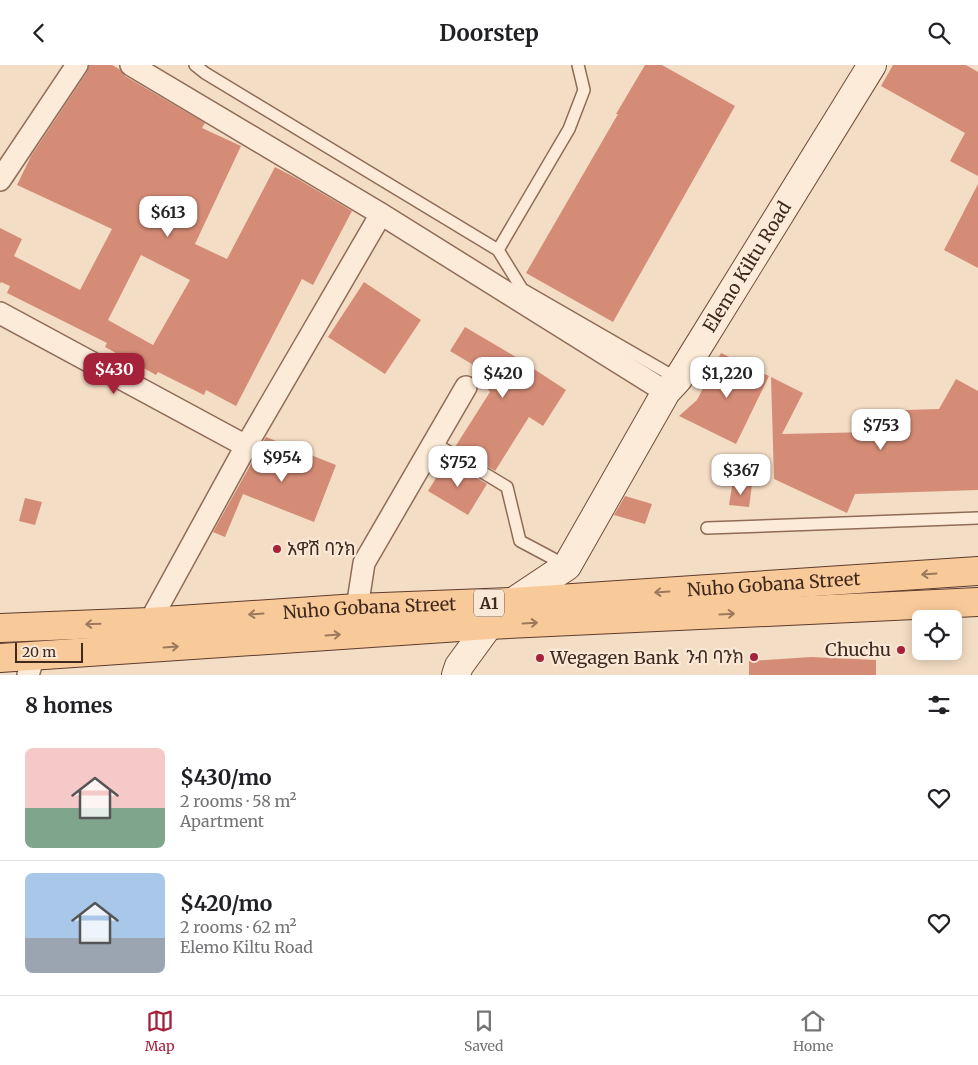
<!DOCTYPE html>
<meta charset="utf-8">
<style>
body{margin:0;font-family:Merriweather,"Noto Sans Ethiopic",serif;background:#f2f2f2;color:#202124;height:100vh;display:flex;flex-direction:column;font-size:19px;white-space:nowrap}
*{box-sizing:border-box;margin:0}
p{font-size:16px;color:#757577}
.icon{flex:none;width:28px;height:28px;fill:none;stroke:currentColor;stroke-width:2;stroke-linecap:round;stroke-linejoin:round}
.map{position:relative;height:610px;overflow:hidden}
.sheet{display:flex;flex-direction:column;background:#fff;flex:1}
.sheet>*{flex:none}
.fabs{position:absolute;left:912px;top:545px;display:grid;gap:10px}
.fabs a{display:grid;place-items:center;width:50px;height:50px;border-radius:8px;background:#fff;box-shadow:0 2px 12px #0003;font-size:25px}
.scale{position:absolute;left:15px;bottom:12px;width:68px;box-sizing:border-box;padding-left:5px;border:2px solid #3f281e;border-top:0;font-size:14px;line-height:18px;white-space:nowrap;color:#3f281e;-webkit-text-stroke:4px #f9e8d5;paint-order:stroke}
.price{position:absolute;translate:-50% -42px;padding:0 11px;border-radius:10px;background:#fff;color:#222;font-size:16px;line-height:32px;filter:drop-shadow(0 1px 2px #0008)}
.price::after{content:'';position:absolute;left:50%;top:30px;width:15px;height:11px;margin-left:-8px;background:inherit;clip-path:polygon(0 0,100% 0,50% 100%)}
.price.selected{background:#a6213a;color:#fff}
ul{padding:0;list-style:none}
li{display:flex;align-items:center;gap:15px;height:125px;padding:0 25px}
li+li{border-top:1px solid #e0e0e0}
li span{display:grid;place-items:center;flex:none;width:140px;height:100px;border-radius:8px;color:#555}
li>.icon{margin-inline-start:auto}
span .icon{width:60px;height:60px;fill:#fffc;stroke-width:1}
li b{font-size:21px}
h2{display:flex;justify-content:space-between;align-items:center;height:60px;padding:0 25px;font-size:21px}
header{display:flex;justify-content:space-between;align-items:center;height:65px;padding:0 25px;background:#fff;font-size:22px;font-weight:700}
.tabs{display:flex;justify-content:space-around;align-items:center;height:70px;border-top:1px solid #e0e0e0;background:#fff;font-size:14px;color:#757577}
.tabs a{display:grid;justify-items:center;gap:2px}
.tabs .selected{color:#a6213a}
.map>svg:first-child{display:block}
</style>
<header><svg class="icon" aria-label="back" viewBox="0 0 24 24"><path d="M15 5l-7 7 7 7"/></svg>Doorstep<svg class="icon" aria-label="search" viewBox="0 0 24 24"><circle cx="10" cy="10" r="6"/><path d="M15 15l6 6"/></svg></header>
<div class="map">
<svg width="978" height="610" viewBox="0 0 978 610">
<rect width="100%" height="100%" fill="#f3ddc4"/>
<path fill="#d58c76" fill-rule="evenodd" d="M89,0H112L119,4L125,11L205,58L202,63L241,81L195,179L227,194L275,102L296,113L352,146L313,220L302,214L236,341L206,325L204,330L158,307L156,310L105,282L107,278L7,228L10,221L1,217L0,219V163L22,174L14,191L80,225L112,164L17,120L31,91L87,7ZM141,190L190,215L153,280L108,255Z
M645,0H662L735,41L613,257L526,208L618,49H616Z
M893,0H966L978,7V111L950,96L965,68L881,21Z
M978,119V203L944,185Z
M364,217L421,255L385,309L328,272Z
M465,262L511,289L566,325L543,361L529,352L495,406L455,382L490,327L488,325L495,313L450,286Z
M721,288L769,311L736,379L679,351L697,335Z
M771,312L803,328L782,369L873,367V346L939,344L956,314L978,326V425L855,429L847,448L774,414Z
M266,372L336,400L314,457L243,429L225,472L213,467Z
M447,395L487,419L468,450L428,426Z
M752,420L749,442L729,440L732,421Z
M625,431L652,439L645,459L614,450Z
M25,433L42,437L35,460L19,456Z
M811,592L876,595V610H749V596Z"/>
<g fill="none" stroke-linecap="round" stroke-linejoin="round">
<defs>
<path id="lane" d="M195,0L205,8L498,185L522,224L678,314
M498,185L569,64L584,25L578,0
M434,378L507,422L520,476L567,501
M707,463L978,453"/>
<path id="street" d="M131,0L381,149L666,327
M0,115L77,0
M0,248L246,381
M357,543L364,498L466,322
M143,569L246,381L381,149
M28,610L34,591"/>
<g id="secondary">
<path id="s1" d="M456,610L459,601L489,560L513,537L567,501L666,327L678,314L872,0"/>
</g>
<g id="primary">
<path id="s2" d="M0,563L149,557L357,543L513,537L978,506"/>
<path d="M0,593L489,560L978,537"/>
</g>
</defs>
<use href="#lane" stroke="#906c58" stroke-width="14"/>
<use href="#street" stroke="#906c58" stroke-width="24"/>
<use href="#secondary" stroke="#724d3b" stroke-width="30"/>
<use href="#primary" stroke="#5e3b2d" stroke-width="30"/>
<use href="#lane" stroke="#fcebd9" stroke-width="11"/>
<use href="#street" stroke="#fcebd9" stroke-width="21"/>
<use href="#secondary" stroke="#fcebd9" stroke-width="28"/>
<use href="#primary" stroke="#f9ca99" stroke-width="28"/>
</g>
<defs><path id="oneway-shaft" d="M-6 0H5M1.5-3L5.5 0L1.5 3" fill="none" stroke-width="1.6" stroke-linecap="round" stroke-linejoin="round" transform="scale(1.25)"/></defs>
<g stroke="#9c795c">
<use href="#oneway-shaft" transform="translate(929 509) rotate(176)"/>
<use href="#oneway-shaft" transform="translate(662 527) rotate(176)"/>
<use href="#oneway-shaft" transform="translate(256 549) rotate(176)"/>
<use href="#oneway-shaft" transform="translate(727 549) rotate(-3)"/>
<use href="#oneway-shaft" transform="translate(530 558) rotate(-3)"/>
<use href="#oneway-shaft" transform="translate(93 559) rotate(178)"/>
<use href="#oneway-shaft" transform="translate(333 570) rotate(-4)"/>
<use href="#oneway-shaft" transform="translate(171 582) rotate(-4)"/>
</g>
<g fill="#a6213a" stroke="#f9e8d5" stroke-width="2">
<circle cx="277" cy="484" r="5"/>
<circle cx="901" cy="585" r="5"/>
<circle cx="754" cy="592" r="5"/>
<circle cx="540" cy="593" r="5"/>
</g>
<g text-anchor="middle" stroke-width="4.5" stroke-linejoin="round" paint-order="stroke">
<rect fill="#f9e8d5" stroke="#776255" stroke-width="1" x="474" y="524.5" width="30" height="27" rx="4"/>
<g font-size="16" font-weight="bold" fill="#3f281e">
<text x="489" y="544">A1</text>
</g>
<g font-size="18" fill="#3f281e" stroke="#f9e8d5">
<text dy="6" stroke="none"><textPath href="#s1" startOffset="508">Elemo Kiltu Road</textPath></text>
<text dy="6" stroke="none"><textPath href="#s2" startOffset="775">Nuho Gobana Street</textPath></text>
<text dy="6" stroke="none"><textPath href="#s2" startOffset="370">Nuho Gobana Street</textPath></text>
</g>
<g font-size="18" fill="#3f281e" stroke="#f9e8d5" text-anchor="start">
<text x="287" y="490">አዋሽ ባንክ</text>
<text x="891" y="591" text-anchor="end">Chuchu</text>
<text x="744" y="598" text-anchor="end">ንብ ባንክ</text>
<text x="550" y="599">Wegagen Bank</text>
</g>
</g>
</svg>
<div class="fabs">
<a><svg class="icon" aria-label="locate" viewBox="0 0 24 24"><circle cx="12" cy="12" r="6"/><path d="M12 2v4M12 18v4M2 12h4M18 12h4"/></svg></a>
</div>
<div class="scale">20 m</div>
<b class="price" style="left:168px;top:173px">$613</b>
<b class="price selected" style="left:114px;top:330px">$430</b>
<b class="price" style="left:503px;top:334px">$420</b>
<b class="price" style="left:727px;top:334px">$1,220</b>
<b class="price" style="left:881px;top:386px">$753</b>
<b class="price" style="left:282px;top:418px">$954</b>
<b class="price" style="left:458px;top:423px">$752</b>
<b class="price" style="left:741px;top:431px">$367</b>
</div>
<section class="sheet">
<h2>8 homes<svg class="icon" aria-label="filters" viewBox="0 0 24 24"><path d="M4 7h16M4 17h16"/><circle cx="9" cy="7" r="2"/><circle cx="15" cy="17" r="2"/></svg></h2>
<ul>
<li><span style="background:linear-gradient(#f6c9c9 60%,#7fa58c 0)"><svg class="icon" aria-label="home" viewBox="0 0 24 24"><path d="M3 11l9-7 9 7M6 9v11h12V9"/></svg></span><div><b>$430/mo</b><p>2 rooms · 58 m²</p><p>Apartment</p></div><svg class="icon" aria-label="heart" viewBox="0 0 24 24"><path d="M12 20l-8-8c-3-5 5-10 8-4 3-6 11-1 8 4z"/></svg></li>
<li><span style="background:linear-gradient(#a9c7e8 65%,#9aa5b1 0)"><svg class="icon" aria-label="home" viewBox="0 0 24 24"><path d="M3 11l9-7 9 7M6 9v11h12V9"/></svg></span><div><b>$420/mo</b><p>2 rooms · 62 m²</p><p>Elemo Kiltu Road</p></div><svg class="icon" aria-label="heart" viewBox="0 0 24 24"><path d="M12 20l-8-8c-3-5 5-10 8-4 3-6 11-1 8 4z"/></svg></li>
</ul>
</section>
<nav class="tabs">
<a class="selected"><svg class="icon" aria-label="map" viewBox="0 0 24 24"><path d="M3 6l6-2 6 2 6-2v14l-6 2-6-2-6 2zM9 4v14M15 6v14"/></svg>Map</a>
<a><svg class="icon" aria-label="saved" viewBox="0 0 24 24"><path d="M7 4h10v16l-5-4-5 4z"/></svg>Saved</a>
<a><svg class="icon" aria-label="home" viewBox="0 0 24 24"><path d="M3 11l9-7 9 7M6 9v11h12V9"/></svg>Home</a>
</nav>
